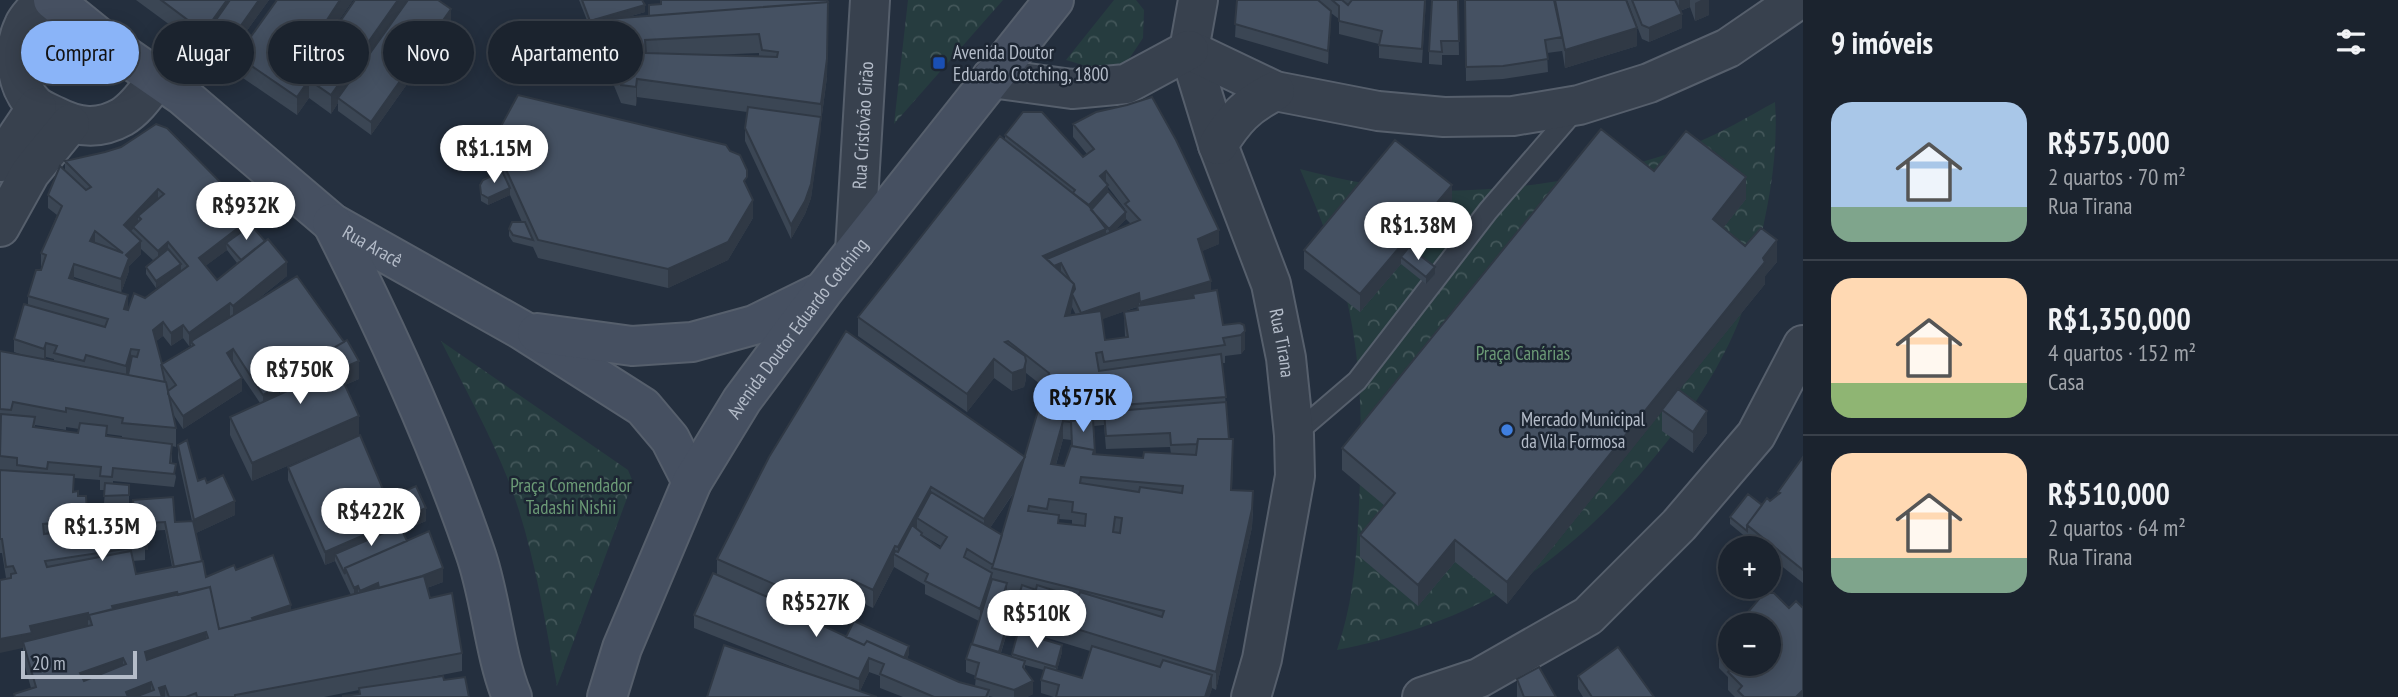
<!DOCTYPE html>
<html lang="pt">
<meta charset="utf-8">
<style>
body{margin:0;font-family:"PT Sans Narrow",sans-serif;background:#242b36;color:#f1f3f6;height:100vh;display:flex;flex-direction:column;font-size:26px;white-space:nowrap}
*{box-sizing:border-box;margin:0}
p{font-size:23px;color:#a0a4aa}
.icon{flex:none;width:38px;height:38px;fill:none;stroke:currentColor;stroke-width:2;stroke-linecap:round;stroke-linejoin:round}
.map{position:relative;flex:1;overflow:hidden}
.details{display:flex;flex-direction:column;background:#1b232e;width:595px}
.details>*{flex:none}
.guide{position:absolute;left:21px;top:21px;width:665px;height:63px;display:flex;gap:14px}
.fabs{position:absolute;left:1718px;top:536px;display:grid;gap:14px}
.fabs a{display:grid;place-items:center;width:63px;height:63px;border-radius:50%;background:#1b232e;box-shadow:0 4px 18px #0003,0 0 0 2px #39404a;font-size:35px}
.scale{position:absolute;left:21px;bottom:18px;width:116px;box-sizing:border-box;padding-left:7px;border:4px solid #b4bcc9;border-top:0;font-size:19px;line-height:24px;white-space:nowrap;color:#b4bcc9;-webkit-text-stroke:5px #1d2633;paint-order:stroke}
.price{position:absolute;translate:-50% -60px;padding:0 16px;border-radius:24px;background:#fff;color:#222;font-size:23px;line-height:46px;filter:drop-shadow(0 2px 4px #0008)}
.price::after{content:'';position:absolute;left:50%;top:42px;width:21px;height:16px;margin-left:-10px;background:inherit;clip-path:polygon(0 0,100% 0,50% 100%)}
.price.current{background:#8ab4f8;color:#111}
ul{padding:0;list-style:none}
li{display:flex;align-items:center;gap:21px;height:175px;padding:0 28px}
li+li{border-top:2px solid #39404a}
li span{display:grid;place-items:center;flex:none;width:196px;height:140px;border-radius:21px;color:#555}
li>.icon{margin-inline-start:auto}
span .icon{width:84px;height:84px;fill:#fffc;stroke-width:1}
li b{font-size:30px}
h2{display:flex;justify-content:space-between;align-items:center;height:84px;padding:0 28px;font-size:30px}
.chip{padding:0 24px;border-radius:32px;background:#1b232e;box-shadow:0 4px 18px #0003,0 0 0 2px #39404a;font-size:24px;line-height:63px}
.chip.current{background:#8ab4f8;color:#111}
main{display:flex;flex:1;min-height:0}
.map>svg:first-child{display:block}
</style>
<main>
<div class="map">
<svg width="1803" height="697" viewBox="0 0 1803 697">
<defs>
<pattern id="park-crowns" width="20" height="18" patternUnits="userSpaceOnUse" patternTransform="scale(1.75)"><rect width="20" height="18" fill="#263c3f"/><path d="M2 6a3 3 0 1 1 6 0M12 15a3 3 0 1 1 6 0" fill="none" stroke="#435659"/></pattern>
</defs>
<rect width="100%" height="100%" fill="#242f3e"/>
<path fill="url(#park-crowns)" d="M908,0H1003L894,124Z
M1114,0H1136L1144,10L1143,38L1127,62L1096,69L1066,60Z
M1775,102C1779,159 1767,214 1753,270C1749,286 1745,304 1739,321C1700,419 1594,541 1501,592C1454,619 1390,640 1337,650C1351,610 1356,566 1358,524C1362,450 1364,378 1348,305C1337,258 1319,213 1300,169C1331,177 1363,184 1394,188C1486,198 1608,179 1694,144C1722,132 1748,117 1775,102Z
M441,341L628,470L633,482L557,686C544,617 534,547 509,482C490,433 464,387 441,341Z"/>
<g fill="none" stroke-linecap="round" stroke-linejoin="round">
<defs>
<path id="lane" d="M1294,435L1357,381L1488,211L1576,109"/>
<g id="street">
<path d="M44,0C38,8 28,16 24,25C12,50 15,87 36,106C41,110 49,113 55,116C78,128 99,130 122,117C137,108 147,92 158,78"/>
<path id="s1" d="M1198,0L1189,50L1218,145L1271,284L1286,358L1294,435L1295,476L1262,659L1251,697"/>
<path d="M1189,50L1275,91L1378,111L1444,117L1513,116L1579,105L1649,83L1728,48L1798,0"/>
<path d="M991,78L1072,89L1126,84L1189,50"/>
<path d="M1218,145C1235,118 1246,106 1275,91"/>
<path d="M0,162L37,107"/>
<path d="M0,227L30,173L70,124"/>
<path id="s2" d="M855,251L870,0"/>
<path d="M1422,697L1479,678L1588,616L1679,525L1756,435L1803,345"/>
</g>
<g id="secondary">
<path id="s3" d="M53,0L105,42L183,96L332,223L522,330L643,407L670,439L692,482"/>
<path d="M332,223C386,329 436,438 475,552C491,597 494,653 512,697"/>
<path d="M537,333L632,346L692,342L754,325L817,294"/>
<path id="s4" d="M607,697L622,648L692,482L742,400L824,290L1054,0"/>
</g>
</defs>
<use href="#lane" stroke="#565f6c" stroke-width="23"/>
<use href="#street" stroke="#565f6c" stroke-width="42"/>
<use href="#secondary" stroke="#565f6c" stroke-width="42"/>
<use href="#lane" stroke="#38414e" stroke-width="19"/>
<use href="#street" stroke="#38414e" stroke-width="38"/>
<use href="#secondary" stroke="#465061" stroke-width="38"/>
</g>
<path fill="#3b4654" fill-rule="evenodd" d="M136,0H269L223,64Z
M353,0L331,32L332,33L451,22L371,135L338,111V103L331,114L309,98L297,115L237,74V56Z
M579,0H642L645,12L624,18L649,16V5L828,21L827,77L811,198L805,214L791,239L745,141V128L747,112L637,97L636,106L621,103L595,39V26L590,28ZM759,53V56L711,55Z
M1237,0H1426L1422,63L1379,58V44L1339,34V19L1331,13L1328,64L1235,37Z
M1458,0L1459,55H1442V65L1429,64V51Z
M1465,0H1626L1637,46L1565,68L1562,50V51L1547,53L1548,72L1503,79L1466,81Z
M1627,0H1709V15L1695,21L1690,7L1680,11L1682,28L1649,42L1642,39Z
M1073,124L1219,244L1202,251L1211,291L1223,325L1240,323L1245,349L1241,354L1225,356V363H1222L1229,439L1233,457L1232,490L1253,510L1252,527L1216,690L1212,688L1209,697H1054L1041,693V680L1044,670L1025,665V670L1033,694L1027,697H993L989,696V697H903L880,688V676L869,672L860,691L820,678L694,628V615L717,575V559L846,331L1025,457L1045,388L1026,373V379L1024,387L1012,391L994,378L967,412L858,336V317L1005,140V135L1083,157L1087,154L1073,137ZM1108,187L1125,209V210L1108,191ZM1126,219L1131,224L1114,231ZM1072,307L1076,315H1070ZM1137,307V310L1124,312L1125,337L1105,340L1102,319ZM1104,425L1106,449L1170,447L1171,454L1143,458L1095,454L1094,426ZM1063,439L1071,440V446L1064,466L1056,465ZM1015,491L1002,535L990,528ZM1059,519L1072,520V525L1059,523ZM922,535L941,546L940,548L922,537ZM894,567L925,585V594L979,621L972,644L966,659V672L976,676L975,686L959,682L907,659L909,654L846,637L801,615V614L808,617L810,613L840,615L845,605L852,598L873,608ZM1007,590L1020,593L1015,610V628L1090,651L1082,678L1057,670L1062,652L1012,654V656L1001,653L1009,626L999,616Z
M493,141L747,187L753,218L728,260L668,288L538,258L533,247L513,242L509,236V229L522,222L510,195L488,205L481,201L480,185L500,173L493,159Z
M105,152L251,225L287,276L253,303L359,379L345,385L359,435L252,481L230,435V417L260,403L233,363L242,391L183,429L173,414L176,428V447L172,446V463L176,477L174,487L113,481V484L129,485V503L104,504L105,490H100V480L74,478V492L78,496H86L87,525H78V529L95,532L105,530V520L134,518L133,500L175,522L192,521L178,458V445L198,481L207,483L235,515L196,533L206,577L236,570L291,610L351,595L335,561L325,565L288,480V467L387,499L426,521L402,531L407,541L443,582L427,588L430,598L462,653V671L411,681L359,694V690L324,697H14V694L31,688L23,660V648L6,578L2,553H0V351L25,356L14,352V339L28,305V296L42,267L41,266V253L57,215L48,208V195L65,170V161ZM141,249L154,261L146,267V274L156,288L181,271L128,310V308L121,293L129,271V266L141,254ZM227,250L237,263L217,280L205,266ZM74,277L118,292L73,279ZM163,336L171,346L183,338L189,346L191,345V346L162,364L156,341ZM46,357L54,359V362L44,360ZM280,381V394L279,395L277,383ZM35,425L66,430V427L79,429L78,433L35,427ZM107,434L122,436V438L107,436ZM165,530L172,567L136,574L133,561L145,560V550H148V544H149V531ZM85,627L32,640V639Z
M1654,171L1746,199L1723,228L1745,246L1777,262L1765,276V284L1679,390L1707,433L1693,453L1662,431V411L1507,604L1455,562L1418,606L1360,557V535L1385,506L1342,470V448Z
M1452,203L1413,250L1435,274L1426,284L1401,264L1360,312L1304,269V250Z
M1803,457V583L1769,556V548H1759L1730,524V517L1762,505L1770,501L1778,495V492Z
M1789,608L1803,697H1735L1728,690V677L1719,668V639L1731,627V663H1769Z
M1578,676L1654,697H1583L1578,689Z
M1517,679L1556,697H1517Z"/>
<path fill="#303945" d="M227,0H239L204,37V32Z
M259,0H269L223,64V51Z
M340,0H353L323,44V26Z
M398,0H411L338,98V103L331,114V95Z
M1679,0H1690V7L1679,11Z
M1701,0H1709V15L1695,21V3Z
M828,2L827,77L821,122V104Z
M645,5V12L597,26L595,20V26L590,28V21Z
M451,9V22L371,135V122Z
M1331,11V24L1328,64V51Z
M1682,14V28L1649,42V28Z
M1637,28V46L1565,68V50Z
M637,79V97L636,106V87Z
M309,80V98L297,115V97Z
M821,117V130L811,198L805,214L791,239V225Z
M1106,171V185L1100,176Z
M1746,177V199L1713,241V219Z
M1108,185V198L1089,219V205Z
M1452,185V203L1404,260L1401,257V264L1360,312V294Z
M510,188V195L488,205V198Z
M158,189V202L141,219L138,216V224L124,238V225Z
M753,200V218L728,260L668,288V269Z
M1126,212V219L1109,237V229Z
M251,218V232L226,243L227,250L199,271V258Z
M1106,229V248L1061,263V276L1043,256Z
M1219,230V244L1198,253V239Z
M95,231V244L90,241Z
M1777,240V262L1765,276V284L1507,604V582Z
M141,241V254L129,266V271L121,293V279L126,255Z
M168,242V256L158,264V251Z
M287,262V276L233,319V306Z
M74,264V277L69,291V278Z
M181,264V271L156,288V281Z
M1435,267V274L1426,284V277Z
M1211,281V294L1140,316V302Z
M1074,284L1072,307L1065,334V316Z
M1139,293V306L1081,327V313Z
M128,295V308L124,323V309Z
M230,303V317L191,342V345L189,346V333Z
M163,322V336L153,344V330Z
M183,325V338L171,346V333Z
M1245,331V349L1241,354V335Z
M46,343V357L44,362V349Z
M131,349V362L126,379V366Z
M233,349V363L227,353Z
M293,359V373L271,387V373Z
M994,359V378L967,412V394Z
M359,361V379L338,388V370Z
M1026,361V379L1024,387L1012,391V373Z
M242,378V391L183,429V416Z
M279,385V399L263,408V395Z
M1707,411V433L1693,453V432Z
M359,416V435L252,481V463Z
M1063,421V439L1051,482V464Z
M1025,457V475L984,537V519Z
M931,487V505L917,518V531L898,557V547Z
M1253,491L1252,527L1216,690V672Z
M235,501V515L194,534V520Z
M426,508V521L338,559L335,554V561L325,565V552Z
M147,531H149V544H148V550H145L144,537Z
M1455,540V562L1418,606V585Z
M895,546V555L894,554V567L873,608V590Z
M443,568V582L424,589L422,576Z
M992,573V586L980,622V609Z
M852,580V598L845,605L840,615V597L845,586Z
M378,583V597L360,604V591Z
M1007,583V590L997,623V615Z
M358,586V600L354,602V588Z
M177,592V605L92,625L112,606Z
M810,595V613L808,617V599Z
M291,605V618L255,630L252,618Z
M88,613V626L32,639V646L23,642V648L0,653V639L30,626Z
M1009,619V626L997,665V658Z
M206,632V650L145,670V652Z
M1062,645V652L1056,674V667Z
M909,646V654L902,670V663Z
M123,658V677L80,691V673Z
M869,658V672L859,693V679Z
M1212,675V689L1209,697H1205Z
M1033,681V694L1027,697H1014V690Z
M151,682V697H126V692Z
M165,686V697H159V688Z
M1803,690V697H1796Z"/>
<path fill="#455162" stroke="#303945" stroke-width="2" fill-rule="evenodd" d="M161,0H227L204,32Z
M230,0H259L223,51L204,37Z
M277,0H340L323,26L332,33L355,0H398L331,95L309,80L297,97L237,56Z
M408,0H438L451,9L371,122L338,98Z
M582,0H642L645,5L590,21Z
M661,0H827L828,2L649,16V5L661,4Z
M1237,0H1318L1331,11L1328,51L1235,24Z
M1332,0H1342L1348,5L1352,0H1425L1422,49L1379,45L1382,31L1339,21V6Z
M1432,0H1458L1459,41H1441L1442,52L1429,51Z
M1465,0H1554L1562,37L1545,40L1548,59L1503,66L1466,67Z
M1555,0H1626L1637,28L1565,50Z
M1632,0H1675L1682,14L1649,28L1642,25Z
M828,2L827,59L821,104L637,79L636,87L621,85L595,20ZM759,34L762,50L778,52L777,57L646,53L645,40Z
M518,95L726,145L730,151L740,155L747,170V177L744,181L753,200L728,242L668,269L538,240L493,141Z
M1152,97L1176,140L1219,230L1198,239L1211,281L1140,302L1139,293L1081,313L1072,294L1075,289L1074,284L1070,280L1061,263L1054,266L1047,259L1140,220L1125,204L1129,201L1106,171L1100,176L1108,185L1089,205L1073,193L1075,190L1005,135L1023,112H1042L1083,157L1094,149L1073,124L1096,112L1127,105Z
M748,107L821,117L811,184L805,201L791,225L745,128Z
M156,124L167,128L228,190L251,218L199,258L217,280L268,239L287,262L233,306L230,303L189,333L183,325L171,333L163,322L153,330L162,364L194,345L191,342L193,340L297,276L344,342L299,368L293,359L271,373L279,385L263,395L233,349L227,353L242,378L183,416L168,394V391L176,385L161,364L165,382L128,375L132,356L137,357L139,350L131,349L126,366L86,355L84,361L54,353L57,346L46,343L44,349L14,339L24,304L105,327L108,319L28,296L36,270H41L46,255L41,253L62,206L48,195L60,166L86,190L91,187L65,161L105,152L121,147ZM158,189L164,194L138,216L141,219L133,227L158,251L168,242L188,266L145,298L134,293L128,310L124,309L128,295L69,278L74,264L121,279L129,258L126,255L141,241L124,225ZM95,231L123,253L90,241Z
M1601,129L1654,171L1686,131L1746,177L1713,219L1745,246L1761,228L1777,240L1763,258L1765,262L1507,582L1455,540L1418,585L1360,535L1395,493L1342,448Z
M1000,136L1089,206L1106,229L1043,256L1074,284L1065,316L1101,311L1105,340L1128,337L1124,312L1138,310L1137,306L1194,298L1193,294L1217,290L1223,325L1240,323L1244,325L1245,331L1241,335L1223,338L1225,345L1104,362L1102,352L1096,353L1099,371L1221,354L1226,397L1071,409V422L1063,421L1051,464L1064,466L1071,446L1094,450L1093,454L1143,458L1144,452L1196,455L1198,439H1233L1231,490L1253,491L1252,509L1216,672L1015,610L1022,585L1036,590L1037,585L1078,598L1080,592L1162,617L1164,611L992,568L1049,373L1008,341L1005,342L1025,356L1026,361L1024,369L1012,373L994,359L967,394L858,317ZM1081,477L1183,486L1182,493L1140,487L1139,492L1080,483ZM1049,499L1073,502L1072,512L1086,514L1085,526L1058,523L1059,515L1028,511L1029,506L1047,509ZM1115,517L1122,518L1120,533L1113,532Z
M1395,140L1452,185L1360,294L1304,250Z
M502,171L510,188L488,198L481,194L480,185L483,180Z
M1108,191L1126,212L1109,229L1091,210Z
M512,222H525L533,240L513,235L509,229Z
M251,225L265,241L241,260L226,243Z
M1409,247L1435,267L1426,277L1401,257Z
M168,249L181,264L156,281L146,267Z
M846,331L1025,457L984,519L931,487L898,547L895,546L873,590L852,580L845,586L840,597L810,595L808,599L717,559L769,457Z
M347,340L359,361L338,370L359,416L252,463L230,417L287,391L280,379Z
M0,351L166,382L176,428L122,423L123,418L66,408V412L13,402L11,410L0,409Z
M1678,389L1707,411L1693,432L1662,410Z
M1226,402L1229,439H1198L1197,444L1171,445L1170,433L1106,436L1104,412Z
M1,414L35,417L33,427L78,433L80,423L107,426L106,436L172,444L170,463L176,464L174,474L113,468L112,477L100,476L101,467L48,462L47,469L17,465V458L0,456Z
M1093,419L1095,453H1094V450L1072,446L1071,421Z
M360,435L387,499L416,486L426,508L325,552L288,467Z
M187,440L198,481L205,478L207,483L223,475L235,501L194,520L178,445Z
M1803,457V570L1747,525L1767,498L1770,501L1780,493L1778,492Z
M0,470L74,475L73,492L78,491V496H86L87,511H78V521L43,524L44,534L95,527V532L107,530L105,520L147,517L149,531H147L148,536L144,537L145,546L45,561L47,567L131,551L136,574L203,561L206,577L234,565L236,570L273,555L291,605L252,618L253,620L219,629L210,587L178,595L177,592L112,606L113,609L89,615V620L88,613L30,626L32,633L0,639V580L11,578V574L16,573L13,566L6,567L2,539H0Z
M105,483L129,485V495L104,496Z
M931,492L1002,535L993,565L967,549L964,557L992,573L980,609L925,581L928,574L894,554L895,551L898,552L912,525L922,533L921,535L940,548L947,537L917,518Z
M1748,494L1762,505L1747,525V531L1730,517Z
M173,497L175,522L193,521L202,561L174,567L165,522L148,523L147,517L135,518L133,500Z
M400,526L407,541L345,568V574L335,554Z
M429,531L443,568L422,576L379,588L378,583L360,591L358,586L354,588L345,568Z
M713,573L801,612L800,615L864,645L867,641L959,682L989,690L986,697H934L880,674L884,664L869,658L859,679L694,615Z
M424,576L430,598L452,593L462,653L235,695V697H197L196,693L186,697H169L165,686L159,688L162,697H135L154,690L151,682L126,692L128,697H15L14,694L36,687L23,642L92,625L89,615L210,587L219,629ZM206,632L208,638L147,660L145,652ZM123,658L126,664L84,681L80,673Z
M992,579L1007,583L997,615L1009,619L999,652L972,644Z
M1764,593H1774L1789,608L1796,601L1803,608V690L1796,697H1744L1738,691L1742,686L1728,672L1734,665L1733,663H1769V625H1737Z
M854,621L909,646L904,658L867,641L864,645L846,637Z
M1731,627V661L1719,649V639Z
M1018,632L1062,645L1056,667L1012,654Z
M971,644L1025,661L1023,667L1033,681L1014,690L975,678L979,663L966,659Z
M724,645L877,697H707Z
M1092,646L1160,667L1163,660L1212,675L1205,697H1056L1059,685L1041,680L1045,667L1082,678Z
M1618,647L1654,697H1592L1578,676Z
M1539,667L1556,697H1524L1517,679Z
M443,676L444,680L465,677L469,697H343V696L360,694L359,688Z"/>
<rect fill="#1a4fb4" stroke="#1d2633" stroke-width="2.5" x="932" y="56" width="14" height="14" rx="3.5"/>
<circle fill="#3f7fe0" stroke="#1d2633" stroke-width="2.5" cx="1507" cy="430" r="7"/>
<g text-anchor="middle" stroke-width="5" stroke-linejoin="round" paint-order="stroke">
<g font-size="19" fill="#b4bcc9" stroke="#1d2633" text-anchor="start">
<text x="953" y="59">Avenida Doutor<tspan x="953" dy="22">Eduardo Cotching, 1800</tspan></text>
<text x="1521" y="426">Mercado Municipal<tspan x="1521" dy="22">da Vila Formosa</tspan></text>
</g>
<g font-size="19" fill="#b4bcc9" stroke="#1d2633">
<text dy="7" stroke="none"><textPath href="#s2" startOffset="126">Rua Cristóvão Girão</textPath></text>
<text dy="7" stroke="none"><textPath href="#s3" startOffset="404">Rua Aracê</textPath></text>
<text dy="7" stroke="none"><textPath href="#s4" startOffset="418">Avenida Doutor Eduardo Cotching</textPath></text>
<text dy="7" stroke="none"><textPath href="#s1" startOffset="359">Rua Tirana</textPath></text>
</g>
<g font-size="19" fill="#6b9a76" stroke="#1d2633">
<text x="1523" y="360">Praça Canárias</text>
<text x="571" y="492">Praça Comendador<tspan x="571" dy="22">Tadashi Nishii</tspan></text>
</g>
</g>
</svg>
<div class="fabs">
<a>+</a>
<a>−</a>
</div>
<div class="scale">20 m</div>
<b class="price" style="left:494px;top:185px">R$1.15M</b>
<b class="price" style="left:246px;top:242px">R$932K</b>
<b class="price" style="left:1418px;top:262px">R$1.38M</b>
<b class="price" style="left:300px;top:406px">R$750K</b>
<b class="price current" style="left:1083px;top:434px">R$575K</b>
<b class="price" style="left:371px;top:548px">R$422K</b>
<b class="price" style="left:102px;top:563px">R$1.35M</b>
<b class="price" style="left:816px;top:639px">R$527K</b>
<b class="price" style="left:1037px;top:650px">R$510K</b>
<div class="guide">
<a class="chip current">Comprar</a>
<a class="chip">Alugar</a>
<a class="chip">Filtros</a>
<a class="chip">Novo</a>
<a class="chip">Apartamento</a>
</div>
</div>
<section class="details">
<h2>9 imóveis<svg class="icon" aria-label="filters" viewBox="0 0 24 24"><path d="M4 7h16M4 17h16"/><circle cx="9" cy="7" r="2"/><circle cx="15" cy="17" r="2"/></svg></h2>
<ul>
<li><span style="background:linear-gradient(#a9c7e8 75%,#7fa58c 0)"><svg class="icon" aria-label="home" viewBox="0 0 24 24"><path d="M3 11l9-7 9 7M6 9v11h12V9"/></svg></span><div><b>R$575,000</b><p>2 quartos · 70 m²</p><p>Rua Tirana</p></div></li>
<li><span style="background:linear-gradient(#ffd9b3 75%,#8fb573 0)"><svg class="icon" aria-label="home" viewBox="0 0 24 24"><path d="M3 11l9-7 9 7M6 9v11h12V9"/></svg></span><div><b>R$1,350,000</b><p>4 quartos · 152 m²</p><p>Casa</p></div></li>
<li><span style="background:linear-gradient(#ffd9b3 75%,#7fa58c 0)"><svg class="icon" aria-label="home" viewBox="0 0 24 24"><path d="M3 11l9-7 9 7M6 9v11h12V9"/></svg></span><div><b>R$510,000</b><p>2 quartos · 64 m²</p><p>Rua Tirana</p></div></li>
</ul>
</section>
</main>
